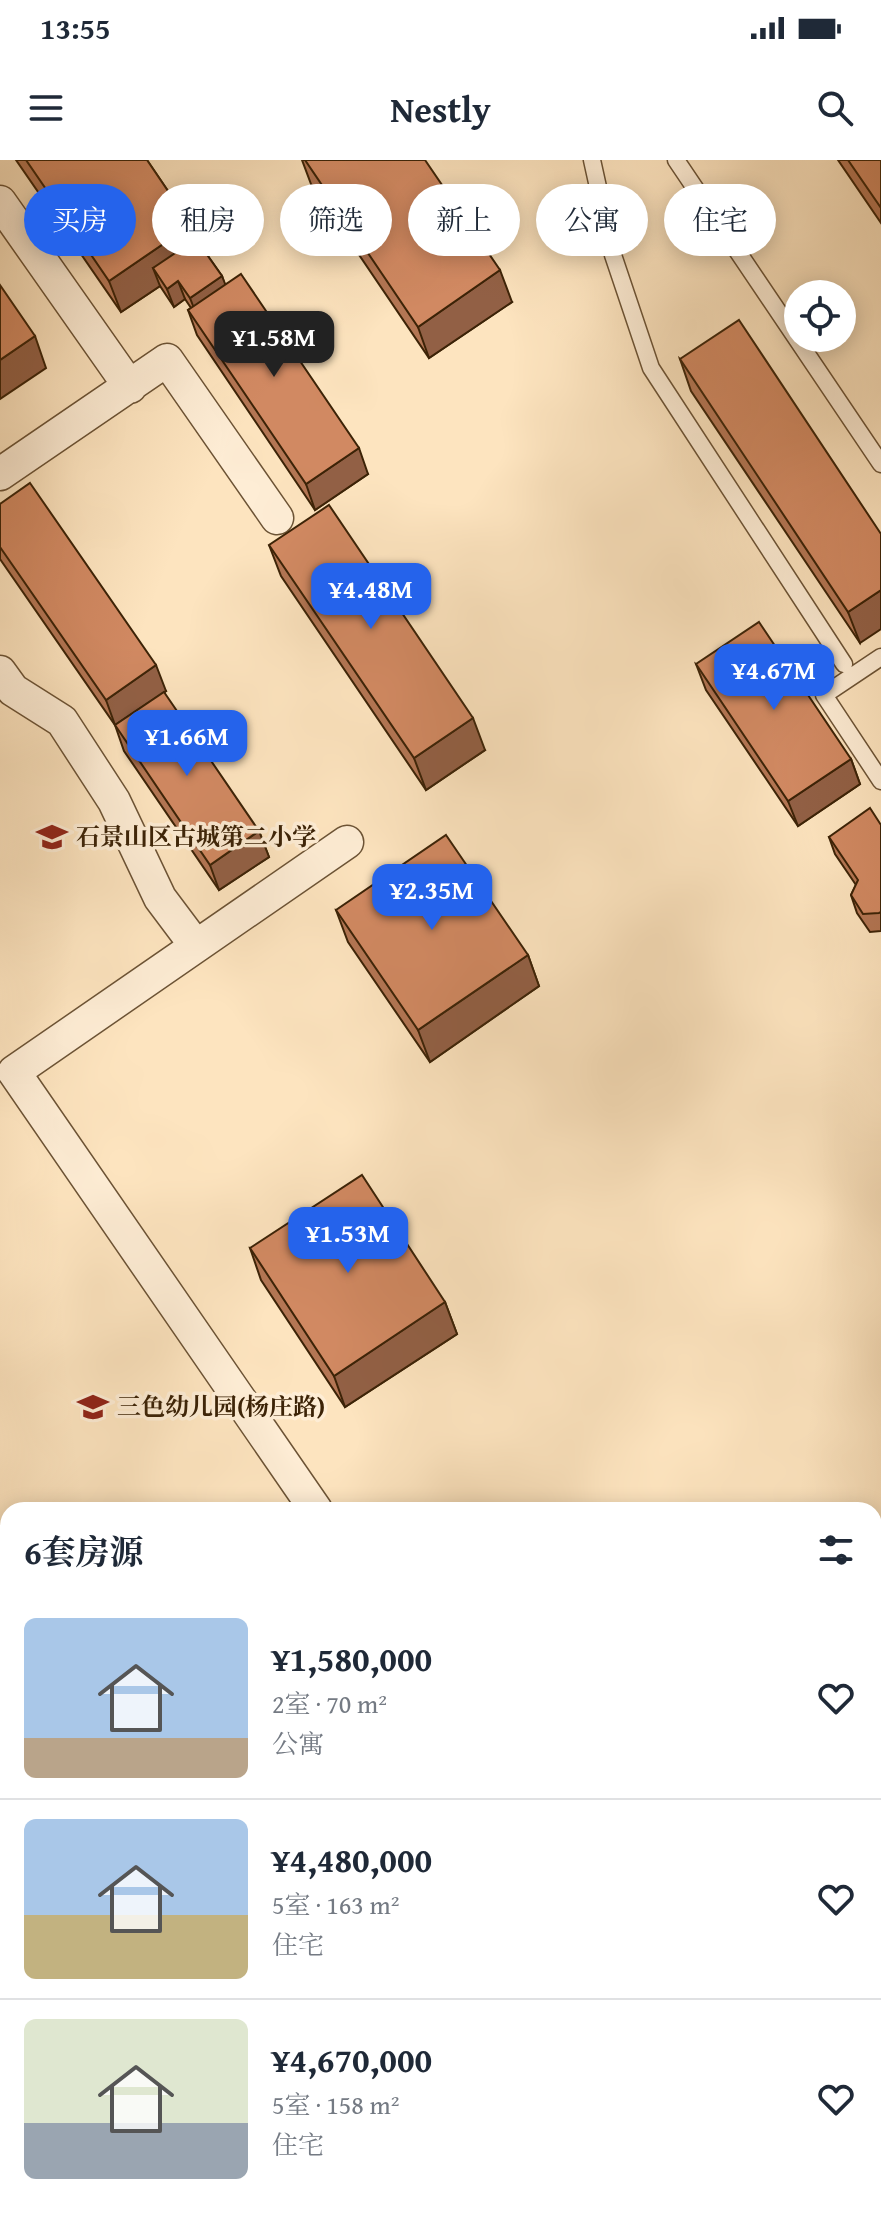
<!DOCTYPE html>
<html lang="zh">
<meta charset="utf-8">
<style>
body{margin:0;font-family:"Gentium Book Plus","Noto Serif SC",serif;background:#f6f6f7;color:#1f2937;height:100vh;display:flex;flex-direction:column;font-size:30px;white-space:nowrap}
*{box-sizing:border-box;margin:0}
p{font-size:26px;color:#747a83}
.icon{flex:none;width:44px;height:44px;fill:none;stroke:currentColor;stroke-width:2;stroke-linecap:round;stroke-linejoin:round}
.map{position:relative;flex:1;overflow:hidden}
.drawer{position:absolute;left:0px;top:1342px;width:882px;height:714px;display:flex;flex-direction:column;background:#fff;border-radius:24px 24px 0 0;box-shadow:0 4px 20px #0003}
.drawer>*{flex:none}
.hud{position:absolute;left:24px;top:24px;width:834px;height:72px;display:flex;gap:16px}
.fabs{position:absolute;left:784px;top:120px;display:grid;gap:16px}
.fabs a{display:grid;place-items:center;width:72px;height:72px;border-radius:50%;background:#fff;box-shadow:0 4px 20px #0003;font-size:40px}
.price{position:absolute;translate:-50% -68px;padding:0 18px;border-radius:16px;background:#2563eb;color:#fff;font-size:26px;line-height:52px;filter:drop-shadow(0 2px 4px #0008)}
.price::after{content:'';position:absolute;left:50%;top:48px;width:24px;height:18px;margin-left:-12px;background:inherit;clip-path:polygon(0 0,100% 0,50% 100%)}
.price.selected{background:#222;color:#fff}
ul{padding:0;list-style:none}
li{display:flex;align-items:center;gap:24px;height:200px;padding:0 24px}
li+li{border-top:2px solid #e0e1e3}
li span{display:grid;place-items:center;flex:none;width:224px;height:160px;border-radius:12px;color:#555}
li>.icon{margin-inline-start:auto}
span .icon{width:96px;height:96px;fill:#fffc;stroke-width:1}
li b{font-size:34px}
h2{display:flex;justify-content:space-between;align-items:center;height:96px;padding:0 24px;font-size:34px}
.chip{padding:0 28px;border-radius:36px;background:#fff;box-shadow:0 4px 20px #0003;font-size:28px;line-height:72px}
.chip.selected{background:#2563eb;color:#fff}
.status{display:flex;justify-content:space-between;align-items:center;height:56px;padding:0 40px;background:#fff;direction:ltr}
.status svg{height:22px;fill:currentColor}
header{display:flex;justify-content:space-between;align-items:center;height:104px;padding:0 24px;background:#fff;font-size:36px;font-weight:800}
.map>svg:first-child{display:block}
</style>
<div class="status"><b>13:55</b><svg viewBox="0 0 49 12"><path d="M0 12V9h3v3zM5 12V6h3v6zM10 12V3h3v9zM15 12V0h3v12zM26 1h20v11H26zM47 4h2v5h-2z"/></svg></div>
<header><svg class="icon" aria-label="menu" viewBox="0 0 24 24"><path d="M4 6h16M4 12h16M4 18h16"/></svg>Nestly<svg class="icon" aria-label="search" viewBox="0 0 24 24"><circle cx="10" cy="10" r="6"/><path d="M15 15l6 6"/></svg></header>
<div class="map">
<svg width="881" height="2055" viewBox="0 0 881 2055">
<rect width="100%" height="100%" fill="#fde4bf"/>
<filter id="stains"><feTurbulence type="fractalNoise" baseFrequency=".0025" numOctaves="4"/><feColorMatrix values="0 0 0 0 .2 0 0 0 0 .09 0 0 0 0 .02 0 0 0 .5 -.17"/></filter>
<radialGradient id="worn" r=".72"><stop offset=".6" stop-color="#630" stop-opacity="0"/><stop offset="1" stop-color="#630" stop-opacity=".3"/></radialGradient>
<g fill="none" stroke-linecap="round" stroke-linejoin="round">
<defs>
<path id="service" d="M592,0L613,95L651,208L844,504
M676,0L881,304
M881,497L824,535L881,621"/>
<path id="minor" d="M0,42L130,227
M0,314L167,200L277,358
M0,512L13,530L62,561L114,641L160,738L196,786
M316,1350L14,912L347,682
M0,1452L8,1475
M0,1913L8,1907"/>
</defs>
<use href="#service" stroke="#6c5335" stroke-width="19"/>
<use href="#minor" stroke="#6c5335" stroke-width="35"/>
<use href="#service" stroke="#feedd5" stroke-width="16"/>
<use href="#minor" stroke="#feedd5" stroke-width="32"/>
</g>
<path fill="#b47654" stroke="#3c2307" stroke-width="2" d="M16,0H147L191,65L196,79L222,116L225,125L368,314L315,350L197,175L188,150L191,148L185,139L174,147L160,126L121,152Z
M302,0H305L512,142L429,198L311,24Z
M838,0H881V63Z
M680,199L881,374L860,483L691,231Z
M0,344L166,531L115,565L0,399Z
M269,385L485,590L426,630L281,416Z
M696,504L851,599L860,624L798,666L706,530Z
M115,565L259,671L269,697L219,730L124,591Z
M881,665V771L870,772L857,753L851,735L856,725L835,694L829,677Z
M336,750L528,795L539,826L430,902L348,782Z
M250,1088L445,1142L457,1174L345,1247L261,1120Z
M881,1955V2055H877L872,2048H874V1959Z"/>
<path fill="#926045" stroke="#3c2307" stroke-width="2" d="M191,65L203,97L153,108L160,126L121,152L109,121Z
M500,110L512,142L429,198L418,167Z
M222,116L229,134L197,156L190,138Z
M178,121L185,139L174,147L167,129Z
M35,176L46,208L0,239V200Z
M359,288L368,314L315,350L306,324Z
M881,430V469L860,483L848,452Z
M156,505L166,531L115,565L106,540Z
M473,558L485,590L426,630L414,598Z
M851,599L860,624L798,666L788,641Z
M259,671L269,697L219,730L210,705Z
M528,795L539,826L430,902L418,870Z
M445,1142L457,1174L345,1247L334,1216Z
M64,2048H108L98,2055H54Z"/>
<path fill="#d18962" stroke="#3c2307" stroke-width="2" d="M26,0H147L191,65L109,121Z
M305,0H425L500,110L418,167Z
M848,0H881V48Z
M196,79L222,116L190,138L178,121L167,129L153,108Z
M241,114L359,288L306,324L188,150Z
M0,125L35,176L0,200Z
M739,160L881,374V430L848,452L680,199Z
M30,323L156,505L106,540L0,387V344Z
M329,345L473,558L414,598L269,385Z
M759,462L851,599L788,641L696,504Z
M164,532L259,671L210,705L115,565Z
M870,648L881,665V752L879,753L863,754L851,735L858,720L829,677Z
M446,675L528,795L418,870L336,750Z
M362,1015L445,1142L334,1216L250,1088Z
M881,1955V2046L874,2036V1959Z
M8,1971V2048H64L54,2055H0V1977Z
M737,2048H851L856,2055H727Z"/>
<defs>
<symbol id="school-bare" viewBox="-9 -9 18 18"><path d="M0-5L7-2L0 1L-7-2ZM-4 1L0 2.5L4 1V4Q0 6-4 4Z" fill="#8f2418" stroke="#feedd5" stroke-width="2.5" paint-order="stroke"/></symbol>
</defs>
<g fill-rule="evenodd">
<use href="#school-bare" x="30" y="655" width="44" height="44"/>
<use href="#school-bare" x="71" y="1225" width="44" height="44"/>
</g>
<g text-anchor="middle" stroke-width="7" stroke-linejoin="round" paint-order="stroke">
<g font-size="24" font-weight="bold" fill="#3c2307" stroke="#feedd5" text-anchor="start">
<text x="76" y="685">石景山区古城第二小学</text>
<text x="117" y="1255">三色幼儿园(杨庄路)</text>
</g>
</g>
<rect width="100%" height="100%" filter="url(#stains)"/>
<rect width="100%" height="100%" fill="url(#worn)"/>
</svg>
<div class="fabs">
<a><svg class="icon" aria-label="locate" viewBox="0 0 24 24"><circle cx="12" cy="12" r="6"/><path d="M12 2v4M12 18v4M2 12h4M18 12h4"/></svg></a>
</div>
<b class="price selected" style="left:274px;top:219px">¥1.58M</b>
<b class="price" style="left:371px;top:471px">¥4.48M</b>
<b class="price" style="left:774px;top:552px">¥4.67M</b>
<b class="price" style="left:187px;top:618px">¥1.66M</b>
<b class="price" style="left:432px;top:772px">¥2.35M</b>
<b class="price" style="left:348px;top:1115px">¥1.53M</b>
<div class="hud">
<a class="chip selected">买房</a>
<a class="chip">租房</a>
<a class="chip">筛选</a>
<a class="chip">新上</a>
<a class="chip">公寓</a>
<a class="chip">住宅</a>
</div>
<section class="drawer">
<h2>6套房源<svg class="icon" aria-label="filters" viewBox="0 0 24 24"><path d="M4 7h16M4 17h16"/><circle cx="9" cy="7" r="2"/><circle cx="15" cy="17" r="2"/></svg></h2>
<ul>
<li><span style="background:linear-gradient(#a9c7e8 75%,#b9a48a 0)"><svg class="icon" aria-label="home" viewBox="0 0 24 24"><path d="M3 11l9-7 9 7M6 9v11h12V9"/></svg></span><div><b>¥1,580,000</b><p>2室 · 70 m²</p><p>公寓</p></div><svg class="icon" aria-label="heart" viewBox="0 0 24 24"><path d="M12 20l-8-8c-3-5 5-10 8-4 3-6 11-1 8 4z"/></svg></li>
<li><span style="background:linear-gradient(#a9c7e8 60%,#c2b280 0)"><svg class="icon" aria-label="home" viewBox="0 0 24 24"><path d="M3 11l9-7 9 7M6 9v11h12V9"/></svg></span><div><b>¥4,480,000</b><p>5室 · 163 m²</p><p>住宅</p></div><svg class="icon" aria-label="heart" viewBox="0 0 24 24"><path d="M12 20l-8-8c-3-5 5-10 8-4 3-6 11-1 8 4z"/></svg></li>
<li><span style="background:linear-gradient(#dfe7d0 65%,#9aa5b1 0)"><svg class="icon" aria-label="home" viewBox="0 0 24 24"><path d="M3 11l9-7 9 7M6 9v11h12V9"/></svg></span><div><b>¥4,670,000</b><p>5室 · 158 m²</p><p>住宅</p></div><svg class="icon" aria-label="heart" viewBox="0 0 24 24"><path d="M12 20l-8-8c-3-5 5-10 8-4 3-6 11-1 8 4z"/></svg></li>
</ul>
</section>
</div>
